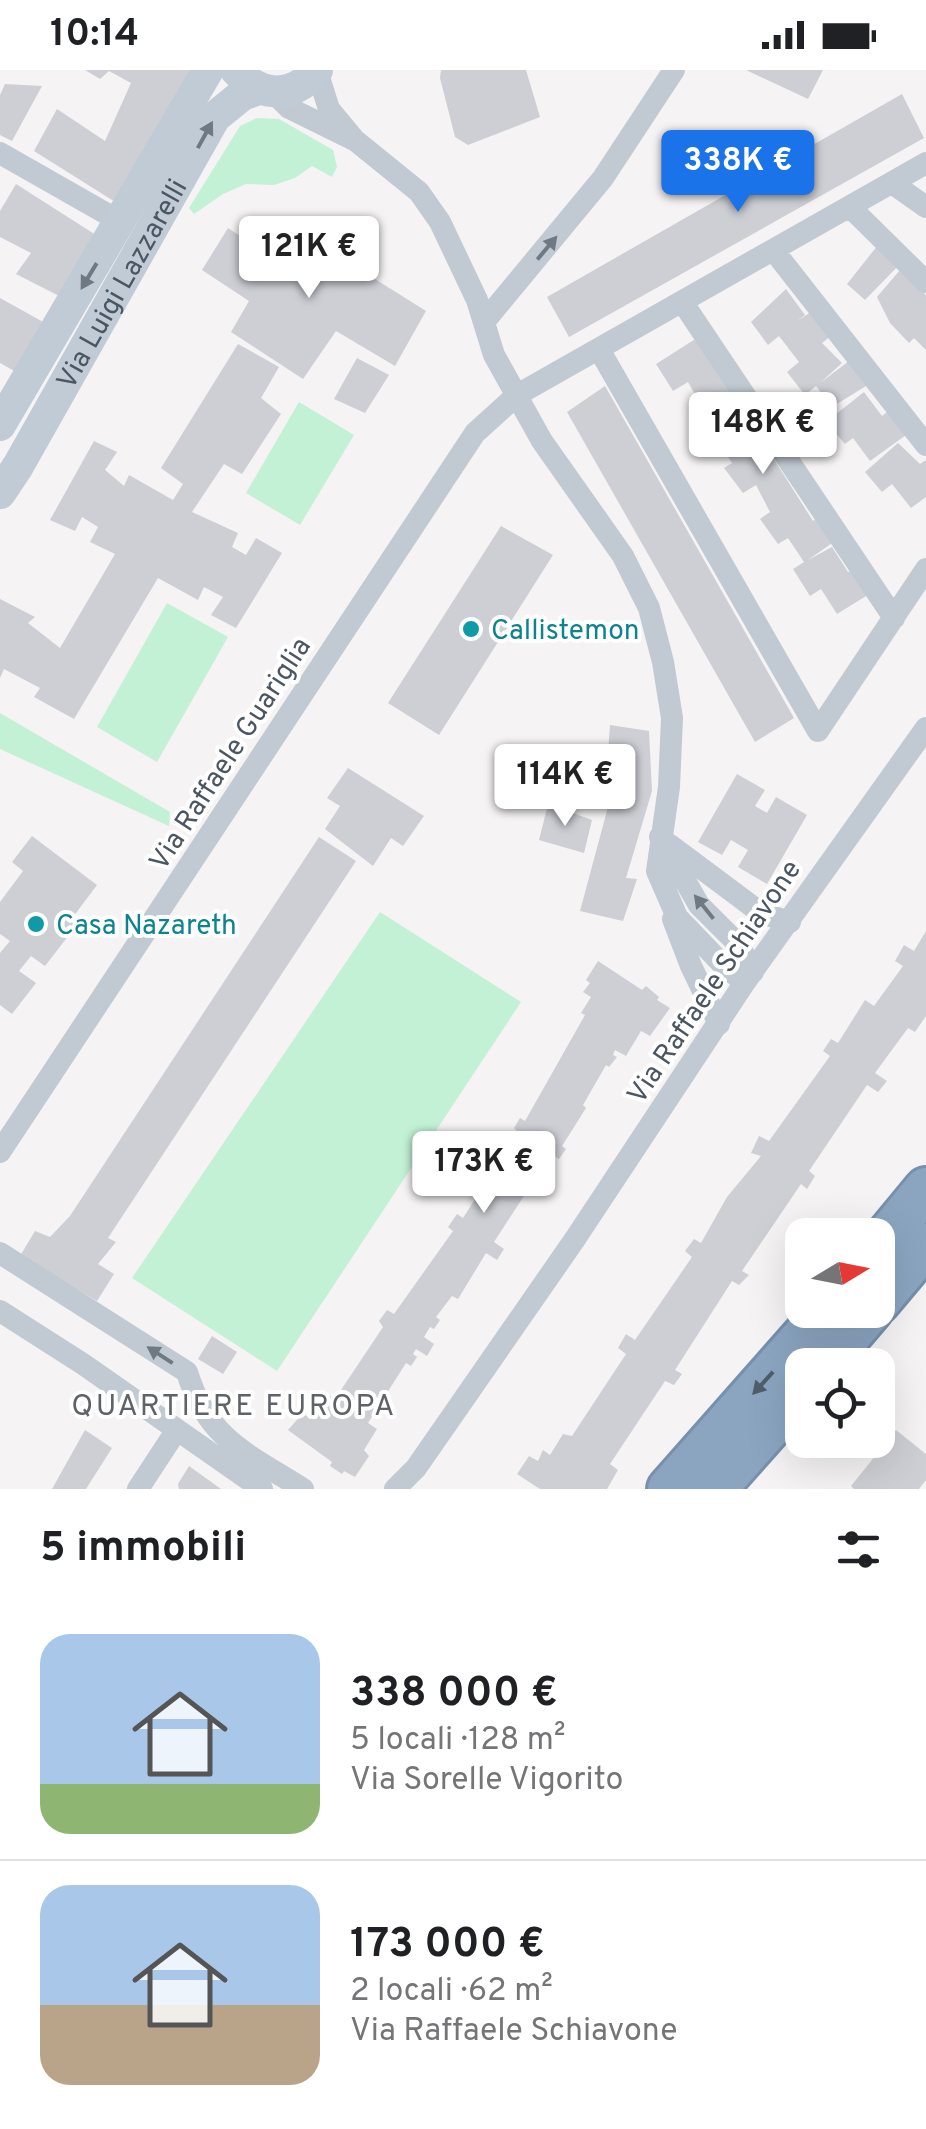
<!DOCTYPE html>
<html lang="it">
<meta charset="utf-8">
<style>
body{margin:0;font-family:Overpass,sans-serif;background:#f2f2f2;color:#202124;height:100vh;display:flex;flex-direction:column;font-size:38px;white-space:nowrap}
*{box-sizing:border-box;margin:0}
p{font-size:32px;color:#757577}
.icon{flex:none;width:55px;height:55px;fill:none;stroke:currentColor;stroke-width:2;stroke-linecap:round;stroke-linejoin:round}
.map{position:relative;height:1419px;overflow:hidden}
.panel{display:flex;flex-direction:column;background:#fff;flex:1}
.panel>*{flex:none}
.needle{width:65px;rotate:80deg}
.buttons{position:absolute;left:785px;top:1148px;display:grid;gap:20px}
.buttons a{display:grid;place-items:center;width:110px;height:110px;border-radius:20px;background:#fff;box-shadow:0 10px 40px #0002;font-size:50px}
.price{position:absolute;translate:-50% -85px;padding:0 22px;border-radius:10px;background:#fff;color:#222;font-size:32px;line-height:65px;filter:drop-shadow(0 2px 5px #0008)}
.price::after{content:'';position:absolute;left:50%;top:60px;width:30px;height:22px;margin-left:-15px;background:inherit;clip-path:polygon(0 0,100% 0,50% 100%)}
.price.selected{background:#1a73e8;color:#fff}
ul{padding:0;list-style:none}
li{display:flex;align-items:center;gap:30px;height:250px;padding:0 40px}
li+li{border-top:2px solid #e0e0e0}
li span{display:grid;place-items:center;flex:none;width:280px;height:200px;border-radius:30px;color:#555}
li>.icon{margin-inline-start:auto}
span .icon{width:120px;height:120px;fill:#fffc;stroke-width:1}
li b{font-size:42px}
h2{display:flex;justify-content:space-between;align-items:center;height:120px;padding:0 40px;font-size:42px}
.status{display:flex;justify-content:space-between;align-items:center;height:70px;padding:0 50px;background:#fff;direction:ltr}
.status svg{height:28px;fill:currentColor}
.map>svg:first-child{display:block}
</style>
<div class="status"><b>10:14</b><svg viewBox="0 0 49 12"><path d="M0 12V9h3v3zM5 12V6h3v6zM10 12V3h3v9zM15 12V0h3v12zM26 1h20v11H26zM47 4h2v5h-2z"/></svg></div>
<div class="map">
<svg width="926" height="1419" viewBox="0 0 926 1419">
<rect width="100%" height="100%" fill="#f5f3f3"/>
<path fill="#c3f1d5" d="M257,48L279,49L333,80L337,97L332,107L312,96L295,108L274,115L246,114L223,124L194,144L189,138L240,56Z
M299,332L354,365L300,455L246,423Z
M167,533L228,567L157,692L97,657Z
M0,643L170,742L169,756L0,679Z
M380,842L521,932L277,1301L132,1208Z"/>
<path fill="#cdcfd5" d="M85,0H200L120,135L34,81L57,39L105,71L131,13L109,1L100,9Z
M441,0H526L540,47L468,75L455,67L440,8Z
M746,0H823L808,29Z
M5,14L42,16L12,71L0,65V25Z
M902,24L924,68L569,267L547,227Z
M16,114L99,167L65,229L16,204L31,183L0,167V141Z
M268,153L331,192L335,184L426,241L395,296L336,261L303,309L231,262L249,231L202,200L228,158L254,175Z
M878,175L900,194L865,230L847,214Z
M906,193L926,226V280L914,268L909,273L890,253L877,227Z
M786,219L805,245L797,251L811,242L831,266L822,273L842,293L820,313L849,291L866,316L832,337L816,316L805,325L787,302L799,292L779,266L768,275L751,252Z
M0,228L45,253L16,302L0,293Z
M697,268L813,451L819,447L835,471L808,490L832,477L848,502L855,498L871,523L837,544L821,519L810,526L793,499L804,492L788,468L778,474L760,449L770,442L756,415L743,423L724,398L732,393L714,366L708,370L689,343L701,335L688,312L673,321L656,294Z
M238,274L279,297L261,328L281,344L242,404L224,394L192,442L238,463L232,477L246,485L256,468L282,483L236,558L211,545L223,527L204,517L198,530L158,508L74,649L34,627L40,618L4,599L0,608V529L35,547L28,553L60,578L115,484L90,472L98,457L82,447L75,461L50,450L94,371L117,382L105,400L124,416L129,405L173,430L183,414L161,398Z
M357,288L389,305L365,343L334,329Z
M605,316L794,648L755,672L567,342Z
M864,322L882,346L887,342L906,365L870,391L853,368L845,374L826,352Z
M898,373L920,394L926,390V427L911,438L892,414L882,422L865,402Z
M501,456L553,485L439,665L388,633Z
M610,655L649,661L652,721L626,808L637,809L623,851L580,841L619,696L607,695Z
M348,698L424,746L403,776L391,768L373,796L325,759L340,736L327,728Z
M737,704L765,720L755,736L767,743L776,727L807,745L767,814L738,797L748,780L731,770L722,785L698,772Z
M548,734L592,750L584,783L539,770Z
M32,766L97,815L70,851L76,856L45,896L31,886L19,901L36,913L12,944L0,935V883L10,871L0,864V832L23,801L12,792Z
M319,767L356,791L108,1168L116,1172L98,1194L114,1204L97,1231L20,1186L35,1161L50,1167L70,1146Z
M926,861V946L915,962L908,958L875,1003L887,1011L878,1022L867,1015L809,1101L815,1106L807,1119L801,1114L742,1201L749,1205L739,1215L732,1211L675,1300L682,1304L674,1315L665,1311L610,1394L618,1400L607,1419H540L517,1404L529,1386L538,1391L543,1380L550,1385L563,1364L572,1366L626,1284L618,1278L626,1264L635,1270L692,1187L685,1181L694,1169L701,1173L727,1127L761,1086L751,1083L759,1066L769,1071L830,986L823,981L831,969L838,973L865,930L874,936L903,896L895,891L904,875L914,881Z
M598,891L642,920L646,916L659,927L657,930L670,938L650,966L641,961L626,986L615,980L613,985L617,987L609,997L606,995L583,1035L586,1038L562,1076L566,1079L559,1089L551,1084L494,1172L504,1179L497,1190L486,1183L458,1229L452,1226L436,1247L440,1250L434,1259L430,1257L424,1267L434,1274L427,1286L416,1279L413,1284L417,1287L411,1296L406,1293L380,1334L384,1337L380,1344L375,1342L368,1353L377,1359L364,1380L369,1386L355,1407L344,1401L342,1404L330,1396L332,1392L288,1360L303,1343L310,1349L318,1337L322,1339L330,1326L335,1329L383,1257L379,1251L387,1240L394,1244L453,1161L448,1157L457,1144L463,1148L518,1062L514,1058L520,1048L525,1051L585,945L581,943L591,927L583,922L590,913L586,910Z
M212,1266L237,1282L223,1304L198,1289Z
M85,1360L112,1378L86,1419H52Z
M896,1360L926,1384V1410L919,1419H854L851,1416Z
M189,1396L221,1419H179L178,1414Z"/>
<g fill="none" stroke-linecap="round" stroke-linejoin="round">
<defs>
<path id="highway" d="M878,1177L926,1119
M878,1232L926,1175
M824,1295L871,1240
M669,1419L827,1240
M715,1419L802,1321"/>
</defs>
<use href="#highway" stroke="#7690ad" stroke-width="48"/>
<path stroke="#c1cad2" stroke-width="22" d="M317,1L329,39L353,68
M274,23L289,38L356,71L419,122L440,152L477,230L494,285L542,371L623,486L649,538L663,592L672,648L669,717L657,801L677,847L726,898L745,912
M0,83L121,152
M892,113L926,137
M850,137L926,212
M774,181L926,375
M683,233L894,548
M484,252L603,108L674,0
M600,281L818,661L926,499
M660,767L699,835L739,875L753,902
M670,775L761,843L790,852
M673,849L691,896L719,954
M0,1082L475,363L517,325L926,93
M0,1183L187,1302C207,1369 248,1384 303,1419
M0,1241L83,1294L262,1419
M138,1419L176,1361
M395,1419L416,1398L575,1169L745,912L926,658"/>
<g stroke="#c1cbd6" stroke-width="32">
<path d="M236,0C260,28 293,29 317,0"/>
<path d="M0,355L208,0"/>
<path id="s1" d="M0,423L18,396L215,47L242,25L259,19"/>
</g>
<use href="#highway" stroke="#8ba5c1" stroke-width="42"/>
</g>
<defs><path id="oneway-solid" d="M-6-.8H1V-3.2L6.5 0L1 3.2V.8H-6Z" transform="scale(2.5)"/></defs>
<g fill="#6e7984">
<use href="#oneway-solid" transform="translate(205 65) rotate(-61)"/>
<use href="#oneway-solid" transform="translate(89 206) rotate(121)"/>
</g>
<g fill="#6e7983">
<use href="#oneway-solid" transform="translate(547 178) rotate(-50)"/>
<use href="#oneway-solid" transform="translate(704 837) rotate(-129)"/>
<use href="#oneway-solid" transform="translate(160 1285) rotate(-147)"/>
</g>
<use fill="#505e6b" href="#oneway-solid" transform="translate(763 1313) rotate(132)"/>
<g fill="#0f9aa8" stroke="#fff" stroke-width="4">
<circle cx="471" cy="559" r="10"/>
<circle cx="36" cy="854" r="10"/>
</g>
<g text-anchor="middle" stroke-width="8" stroke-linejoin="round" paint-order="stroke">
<g font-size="28" fill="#4a5661" stroke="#fff">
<text dy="10" stroke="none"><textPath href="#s1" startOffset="242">Via Luigi Lazzarelli</textPath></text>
<text transform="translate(229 683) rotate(-57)" y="10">Via Raffaele Guariglia</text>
<text transform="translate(713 911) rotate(-56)" y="10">Via Raffaele Schiavone</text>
</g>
<g font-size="28" fill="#0d838f" stroke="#fff" text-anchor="start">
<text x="491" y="569">Callistemon</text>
<text x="56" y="864">Casa Nazareth</text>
</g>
<g font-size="30" letter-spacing="2.5" fill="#5f6368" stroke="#fff">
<text x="234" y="1345">QUARTIERE EUROPA</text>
</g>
</g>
</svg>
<div class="buttons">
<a><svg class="needle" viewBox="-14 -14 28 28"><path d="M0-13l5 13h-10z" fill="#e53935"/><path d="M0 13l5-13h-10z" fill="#757577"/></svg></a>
<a><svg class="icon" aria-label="locate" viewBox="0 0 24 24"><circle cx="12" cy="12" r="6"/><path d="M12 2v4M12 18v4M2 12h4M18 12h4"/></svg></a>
</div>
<b class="price selected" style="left:738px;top:145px">338K €</b>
<b class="price" style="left:309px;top:231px">121K €</b>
<b class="price" style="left:763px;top:407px">148K €</b>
<b class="price" style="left:565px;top:759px">114K €</b>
<b class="price" style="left:484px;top:1146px">173K €</b>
</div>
<section class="panel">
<h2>5 immobili<svg class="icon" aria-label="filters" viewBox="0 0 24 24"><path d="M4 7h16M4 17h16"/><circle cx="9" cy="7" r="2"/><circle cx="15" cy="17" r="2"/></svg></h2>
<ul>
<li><span style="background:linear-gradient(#a9c7e8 75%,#8fb573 0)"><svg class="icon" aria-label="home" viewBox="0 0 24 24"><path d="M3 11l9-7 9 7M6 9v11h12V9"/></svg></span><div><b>338 000 €</b><p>5 locali · 128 m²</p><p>Via Sorelle Vigorito</p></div></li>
<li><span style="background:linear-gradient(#a9c7e8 60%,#b9a48a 0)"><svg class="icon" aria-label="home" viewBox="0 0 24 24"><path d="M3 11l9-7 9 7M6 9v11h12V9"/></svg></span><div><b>173 000 €</b><p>2 locali · 62 m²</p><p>Via Raffaele Schiavone</p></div></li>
</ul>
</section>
